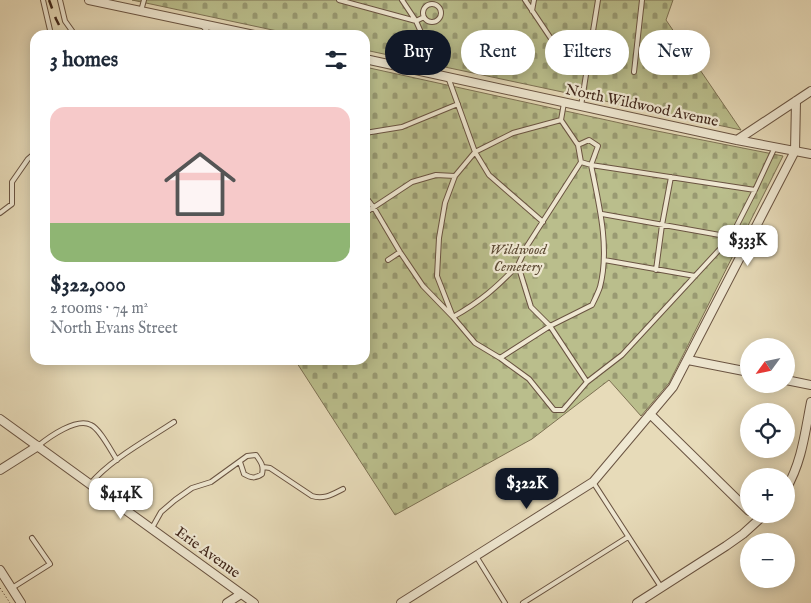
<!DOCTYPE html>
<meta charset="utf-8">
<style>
body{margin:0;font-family:"IM FELL English",serif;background:#f2f2f3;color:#1f2937;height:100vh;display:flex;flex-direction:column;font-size:19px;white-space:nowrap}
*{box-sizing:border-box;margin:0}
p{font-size:16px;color:#747a83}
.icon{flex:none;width:28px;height:28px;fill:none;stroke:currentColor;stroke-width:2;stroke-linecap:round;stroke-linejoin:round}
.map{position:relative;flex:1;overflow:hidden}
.side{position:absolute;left:30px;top:30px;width:340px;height:335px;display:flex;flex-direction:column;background:#fff;border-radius:15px;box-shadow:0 2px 12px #0003}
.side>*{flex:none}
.top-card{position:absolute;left:385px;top:30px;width:350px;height:45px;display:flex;gap:10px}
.needle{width:32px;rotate:237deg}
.controls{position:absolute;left:740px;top:338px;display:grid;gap:10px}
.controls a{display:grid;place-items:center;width:55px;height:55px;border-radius:50%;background:#fff;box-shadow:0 2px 12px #0003;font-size:25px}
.price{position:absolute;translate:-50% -42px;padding:0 11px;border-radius:10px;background:#fff;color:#222;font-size:16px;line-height:32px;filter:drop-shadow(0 1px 2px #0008)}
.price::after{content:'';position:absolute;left:50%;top:30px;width:15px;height:11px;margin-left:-8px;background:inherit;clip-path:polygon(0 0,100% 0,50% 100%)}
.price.current{background:#111827;color:#fff}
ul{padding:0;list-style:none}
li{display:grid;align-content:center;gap:10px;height:265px;padding:0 20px}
li span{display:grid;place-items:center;height:155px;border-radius:15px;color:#555}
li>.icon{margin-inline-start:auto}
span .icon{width:90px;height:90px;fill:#fffc;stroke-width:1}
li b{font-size:21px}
h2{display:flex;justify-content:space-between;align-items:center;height:60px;padding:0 20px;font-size:21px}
.pill{padding:0 18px;border-radius:22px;background:#fff;box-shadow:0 2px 12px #0003;font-size:18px;line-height:45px}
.pill.current{background:#111827;color:#fff}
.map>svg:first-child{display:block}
</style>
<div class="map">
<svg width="811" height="603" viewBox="0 0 811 603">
<defs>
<pattern id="cemetery-stones" width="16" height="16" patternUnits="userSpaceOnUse" patternTransform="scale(1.25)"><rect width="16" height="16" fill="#babe8c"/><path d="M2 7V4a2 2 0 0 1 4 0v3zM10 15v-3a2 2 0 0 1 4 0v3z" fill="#999a72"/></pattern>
</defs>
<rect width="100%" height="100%" fill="#e7dbb9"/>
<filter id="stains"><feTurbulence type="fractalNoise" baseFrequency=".004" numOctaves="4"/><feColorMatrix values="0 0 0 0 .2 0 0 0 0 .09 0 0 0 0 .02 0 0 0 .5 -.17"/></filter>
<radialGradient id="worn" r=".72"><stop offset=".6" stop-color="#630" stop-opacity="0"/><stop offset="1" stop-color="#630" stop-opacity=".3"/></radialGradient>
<path fill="url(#cemetery-stones)" stroke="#7e7254" d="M132,0H673L666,20L741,130L365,50V35H296Z
M365,67L652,130L783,156L669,383L641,416L609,380L532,439L395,515L295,360H365Z"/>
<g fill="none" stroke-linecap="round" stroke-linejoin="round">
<defs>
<path id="service" d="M43,0L50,30L52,35
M60,0L65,21L75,35
M339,0L416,21L424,17
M402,0L416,21L440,75
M525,0L558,49
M423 13a9 9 0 1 1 18 0a9 9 0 1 1-18 0Z
M141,11L144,0
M532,11L534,0
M203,26L210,35
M131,35H132
M634,72L642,0
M448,77L475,152L489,175L543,222
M581,106L598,0
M561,120L578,145
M365,133L402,127L458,104
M365,196L374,208L400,252L423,286L453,317L475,343L500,358L529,379L554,410H563L587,382L622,355L731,237L755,190L775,147
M0,213L12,204V182L28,159L35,153
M365,213L412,182L436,175L455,176
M602,214L731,237
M388,260L400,252
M604,260L695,276
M518,265C497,287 480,302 453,317L437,276L439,238L445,203L455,176L475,152L513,133L561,120L564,103
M656,270L662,225L671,177
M500,358L550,326L592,305C595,299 598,293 600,287C610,248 599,204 591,165L581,162
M587,382L550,326L531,307L518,265L527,246L581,162L578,145L589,140L598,146L591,165L755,190
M38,446C49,437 77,417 91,425C100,429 111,451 117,460
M263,467L270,468L312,496C324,500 333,494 343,489
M593,482L661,587
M90,484C111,459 147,440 174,422
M152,528L161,512L175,500L192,488L211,482L247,456L256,455C261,462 264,466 262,474C255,479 251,478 244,474L240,462
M476,556L505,603
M12,588L50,564L32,538
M523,603L628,537"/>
<path id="minor" d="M89,0L254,35
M365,59L737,140L811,154
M737,140L811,91
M688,360L749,372
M786,380L811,385
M650,414L749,511
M0,419L254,603
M0,470L38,446
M786,489C802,462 805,432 811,402
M0,570L21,603
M227,603L241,594
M401,603L593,482L673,387L795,151L796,101
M637,603L726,546L743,534L765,514"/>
</defs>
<use href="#service" stroke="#6a5442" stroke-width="6"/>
<use href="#minor" stroke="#6a5442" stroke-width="10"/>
<path stroke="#41271b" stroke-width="1" stroke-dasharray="1 2.5" stroke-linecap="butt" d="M0,588L10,603"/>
<use href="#service" stroke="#efe8d2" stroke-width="4"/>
<use href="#minor" stroke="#efe8d2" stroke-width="8"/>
<path stroke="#41271b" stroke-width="2.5" stroke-dasharray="9 9" stroke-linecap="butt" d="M49,0L56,19L64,35"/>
</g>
<g text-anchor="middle" stroke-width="4.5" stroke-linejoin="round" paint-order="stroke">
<g font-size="15" fill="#41271b" stroke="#efe8d2">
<text transform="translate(642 105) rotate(12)" y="5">North Wildwood Avenue</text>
<text transform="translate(208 552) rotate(36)" y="5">Erie Avenue</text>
</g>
<g font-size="15" font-style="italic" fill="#5f4d37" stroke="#efe8d2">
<text x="518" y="254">Wildwood<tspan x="518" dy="17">Cemetery</tspan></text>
</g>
</g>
<rect width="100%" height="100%" filter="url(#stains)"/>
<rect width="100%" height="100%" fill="url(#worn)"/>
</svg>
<div class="controls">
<a><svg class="needle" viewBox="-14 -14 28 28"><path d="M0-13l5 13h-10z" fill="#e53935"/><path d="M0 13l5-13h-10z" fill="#747a83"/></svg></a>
<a><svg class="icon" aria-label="locate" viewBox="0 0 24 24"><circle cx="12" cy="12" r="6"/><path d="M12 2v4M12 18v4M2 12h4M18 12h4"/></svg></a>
<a>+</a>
<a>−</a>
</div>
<b class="price" style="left:748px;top:267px">$333K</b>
<b class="price current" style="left:527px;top:510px">$322K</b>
<b class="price" style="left:121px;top:520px">$414K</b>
<div class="top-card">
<a class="pill current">Buy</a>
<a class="pill">Rent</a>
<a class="pill">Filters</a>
<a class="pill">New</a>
</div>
<section class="side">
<h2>3 homes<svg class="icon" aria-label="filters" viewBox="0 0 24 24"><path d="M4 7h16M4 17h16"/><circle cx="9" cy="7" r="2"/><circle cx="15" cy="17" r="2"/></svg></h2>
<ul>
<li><span style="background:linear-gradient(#f6c9c9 75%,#8fb573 0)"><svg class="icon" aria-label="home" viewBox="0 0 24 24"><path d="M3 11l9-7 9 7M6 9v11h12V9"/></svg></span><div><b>$322,000</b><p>2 rooms · 74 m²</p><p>North Evans Street</p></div></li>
</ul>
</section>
</div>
